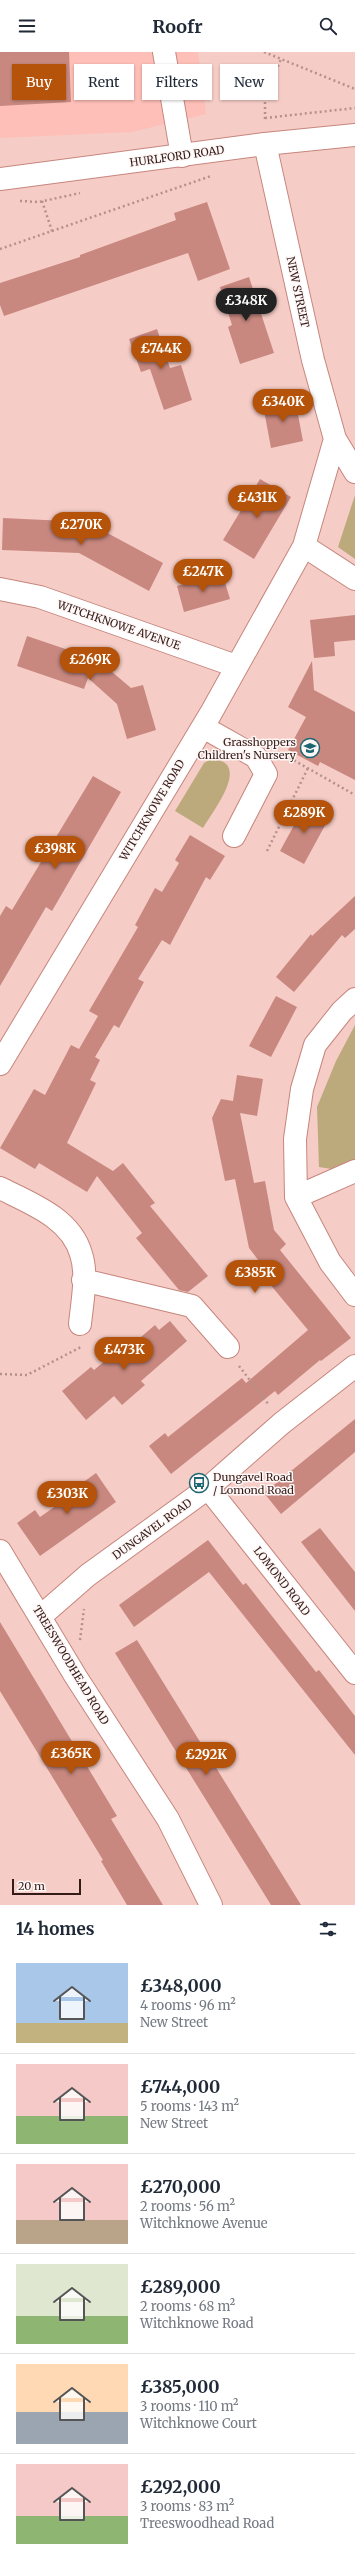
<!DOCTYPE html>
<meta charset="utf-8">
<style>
body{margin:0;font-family:Merriweather,serif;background:#f6f6f7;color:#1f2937;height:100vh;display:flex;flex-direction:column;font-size:15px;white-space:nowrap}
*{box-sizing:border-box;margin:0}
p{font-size:13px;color:#747a83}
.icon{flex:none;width:22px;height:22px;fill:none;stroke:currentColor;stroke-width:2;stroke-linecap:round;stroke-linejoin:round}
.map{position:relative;height:1853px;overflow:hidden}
.side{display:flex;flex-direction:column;background:#fff;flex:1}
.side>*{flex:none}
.guide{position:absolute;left:12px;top:12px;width:331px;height:36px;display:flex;gap:8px}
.scale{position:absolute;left:12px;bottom:10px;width:69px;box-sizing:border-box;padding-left:4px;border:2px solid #341b18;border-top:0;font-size:11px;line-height:14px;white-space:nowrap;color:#341b18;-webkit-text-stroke:3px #fef7f6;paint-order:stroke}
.price{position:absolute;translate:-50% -34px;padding:0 9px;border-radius:14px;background:#b45309;color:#fff;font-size:13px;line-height:26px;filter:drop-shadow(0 1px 2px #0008)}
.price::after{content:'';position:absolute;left:50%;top:24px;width:12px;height:9px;margin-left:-6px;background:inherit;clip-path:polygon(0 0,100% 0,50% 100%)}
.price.active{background:#222;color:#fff}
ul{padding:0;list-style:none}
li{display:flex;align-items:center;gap:12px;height:100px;padding:0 16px}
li+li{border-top:1px solid #e0e1e3}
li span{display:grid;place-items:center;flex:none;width:112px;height:80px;border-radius:0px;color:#555}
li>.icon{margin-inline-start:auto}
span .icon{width:48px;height:48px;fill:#fffc;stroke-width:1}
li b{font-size:17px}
h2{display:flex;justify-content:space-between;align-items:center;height:48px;padding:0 16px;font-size:17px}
.pill{padding:0 14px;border-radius:0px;background:#fff;box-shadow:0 1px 3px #0004;font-size:14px;line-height:36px}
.pill.active{background:#b45309;color:#fff}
header{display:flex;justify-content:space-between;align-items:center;height:52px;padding:0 16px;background:#fff;font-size:18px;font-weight:700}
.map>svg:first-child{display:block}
</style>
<header><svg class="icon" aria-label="menu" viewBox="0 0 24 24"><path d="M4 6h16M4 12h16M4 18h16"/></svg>Roofr<svg class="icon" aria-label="search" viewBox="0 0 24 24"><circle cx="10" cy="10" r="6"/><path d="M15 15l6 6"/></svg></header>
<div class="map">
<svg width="355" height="1853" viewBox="0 0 355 1853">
<rect width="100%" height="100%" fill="#f6ccc6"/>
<path fill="#fdbfb7" d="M0,0H198L206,62L132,80L0,86Z"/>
<path fill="#bcaa7c" d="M355,443V507L338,495Z
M211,707C253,709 213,759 203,776L175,759L204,711Z
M355,973V1110L338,1118L319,1115L317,1055L336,1009Z"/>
<path fill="#c8887f" d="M0,0H69L71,50L0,54Z
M207,150L230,217L198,229L188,201L4,264L0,253V231L80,205V203L176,168L174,161Z
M249,225L274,301L240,312L228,275L232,273L220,235Z
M157,277L170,316L181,313L192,348L164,358L150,317L141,320L129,287Z
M295,347L303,389L271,396L263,353Z
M260,427L291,445L254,507L223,488Z
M3,466L87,470L163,511L149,539L79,501L2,498Z
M222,521L230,547L184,560L177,534Z
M355,563V588L334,590L335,604L314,606L310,568Z
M27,584L98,608L131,636L143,633L156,678L127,687L117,652L88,626L84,637L17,614Z
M312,609L314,638L355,660V728L320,710L318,714L288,698L306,665L288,655Z
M93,724L121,740L52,859L46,855L0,934V864L6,854L12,858Z
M305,753L329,766L304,812L280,799Z
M190,783L225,804L210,828L206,825L170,893L162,888L138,927L144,930L119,976L114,973L95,1005L100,1008L90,1028L96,1031L67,1091L113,1119L123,1111L155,1151L150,1154L208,1224L188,1240L179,1238L136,1186L142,1181L97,1124L87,1140L39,1111L35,1117L0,1096L34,1037L45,1043L71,993L79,997L98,964L89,959L138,875L135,873L155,836L162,840L179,811L175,808Z
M355,844V877L345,886L342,883L294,940L276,925L311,882L312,884Z
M276,944L297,955L271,1005L249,994Z
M237,1023L263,1027L257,1064L240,1061L254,1131L265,1129L274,1178L286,1192L280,1198L351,1286L321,1309L320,1308L278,1343L275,1339L171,1422L149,1394L165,1381L168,1385L242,1326L246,1331L308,1278L254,1213L259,1209L249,1196L235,1127L225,1129L212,1066L221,1047L233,1049Z
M170,1269L187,1289L141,1329L145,1333L122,1353L114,1344L86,1368L62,1339L91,1315L94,1318L125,1292L128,1296L155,1273L159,1278Z
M355,1367V1400L281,1462L264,1441Z
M96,1421L116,1450L40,1504L17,1471L35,1458L40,1465L73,1442L71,1439Z
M320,1476L355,1520V1559L301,1490Z
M208,1488L243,1533L246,1531L316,1620L319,1618L355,1664V1703L209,1520L134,1575L119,1553Z
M0,1570L117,1764L111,1767L163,1853H127L101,1809L103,1808L0,1639Z
M137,1588L301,1853H271L115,1601Z"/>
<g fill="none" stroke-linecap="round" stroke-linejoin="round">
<defs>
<path id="minor" d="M164,0L182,104
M265,92L313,308L335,387L355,420
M304,494L355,527
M0,537L40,545L236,614
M203,675L256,705L266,722L234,784
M355,947L342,959L315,993L302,1037L295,1087L296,1145L330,1210L355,1243
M0,1012L211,661L304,494L335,387
M0,1136C30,1151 71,1166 81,1202C88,1222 82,1251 80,1272
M296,1145L355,1119
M83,1228L192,1254L228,1295
M208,1436L355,1621
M0,1499L76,1625L168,1767L211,1853
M41,1564L88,1523L208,1436L282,1371L355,1314"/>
<path id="major" d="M0,127L265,92L355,83"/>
</defs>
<use href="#minor" stroke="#c6867d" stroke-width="24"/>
<use href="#major" stroke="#c6867d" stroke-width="24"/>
<path stroke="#b5918c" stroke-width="2.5" stroke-dasharray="2 3" stroke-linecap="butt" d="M264,0L355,37
M265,66L355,56
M265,67V45L281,7
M20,149L39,150L80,141
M42,149L52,179
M0,197L211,124
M281,701L355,743
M267,799L308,716
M239,1314L269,1353
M0,1322L27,1323L81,1295
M80,1588L84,1557"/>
<use href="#minor" stroke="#fff" stroke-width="22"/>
<use href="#major" stroke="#fff" stroke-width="22"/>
</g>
<defs>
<symbol id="school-ring" viewBox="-11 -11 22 22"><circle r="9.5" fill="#fef7f6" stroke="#1b6670" stroke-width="1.5"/><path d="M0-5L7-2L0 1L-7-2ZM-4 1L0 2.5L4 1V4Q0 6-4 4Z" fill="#1b6670"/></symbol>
<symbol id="bus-ring" viewBox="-11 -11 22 22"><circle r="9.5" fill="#fef7f6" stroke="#1b6670" stroke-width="1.5"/><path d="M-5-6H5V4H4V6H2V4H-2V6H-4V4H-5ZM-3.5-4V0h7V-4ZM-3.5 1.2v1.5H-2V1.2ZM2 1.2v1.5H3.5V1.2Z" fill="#1b6670"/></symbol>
</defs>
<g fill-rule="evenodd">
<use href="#school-ring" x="299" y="685" width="22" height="22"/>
<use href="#bus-ring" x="188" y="1420" width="22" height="22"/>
</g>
<g text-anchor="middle" stroke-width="3" stroke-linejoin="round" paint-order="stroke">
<g font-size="11" fill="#341b18" stroke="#fef7f6">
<text transform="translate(177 104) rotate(-8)" y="4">HURLFORD ROAD</text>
<text transform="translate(298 240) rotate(78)" y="4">NEW STREET</text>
<text transform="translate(119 573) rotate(19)" y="4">WITCHKNOWE AVENUE</text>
<text transform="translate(152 758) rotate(-59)" y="4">WITCHKNOWE ROAD</text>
<text transform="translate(152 1477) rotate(-36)" y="4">DUNGAVEL ROAD</text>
<text transform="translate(282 1529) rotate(52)" y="4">LOMOND ROAD</text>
<text transform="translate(71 1613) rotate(59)" y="4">TREESWOODHEAD ROAD</text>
</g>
<g font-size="11" fill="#341b18" stroke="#fef7f6" text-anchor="end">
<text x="296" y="694">Grasshoppers<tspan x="296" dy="13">Children's Nursery</tspan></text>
<text x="213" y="1429" text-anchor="start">Dungavel Road<tspan x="213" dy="13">/ Lomond Road</tspan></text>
</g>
</g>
</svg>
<div class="scale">20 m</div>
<b class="price active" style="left:246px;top:270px">£348K</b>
<b class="price" style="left:161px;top:318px">£744K</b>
<b class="price" style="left:283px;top:371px">£340K</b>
<b class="price" style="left:257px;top:467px">£431K</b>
<b class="price" style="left:81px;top:494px">£270K</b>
<b class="price" style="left:203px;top:541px">£247K</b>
<b class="price" style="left:90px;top:629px">£269K</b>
<b class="price" style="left:304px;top:782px">£289K</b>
<b class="price" style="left:55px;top:818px">£398K</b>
<b class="price" style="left:255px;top:1242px">£385K</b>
<b class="price" style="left:124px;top:1319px">£473K</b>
<b class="price" style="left:67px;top:1463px">£303K</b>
<b class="price" style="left:71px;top:1723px">£365K</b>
<b class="price" style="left:206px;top:1724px">£292K</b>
<div class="guide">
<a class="pill active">Buy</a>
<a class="pill">Rent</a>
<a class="pill">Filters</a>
<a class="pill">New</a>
</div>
</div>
<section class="side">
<h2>14 homes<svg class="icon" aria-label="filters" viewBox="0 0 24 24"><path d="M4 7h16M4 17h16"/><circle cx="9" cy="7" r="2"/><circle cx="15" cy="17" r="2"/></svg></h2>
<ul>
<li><span style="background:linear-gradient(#a9c7e8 75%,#c2b280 0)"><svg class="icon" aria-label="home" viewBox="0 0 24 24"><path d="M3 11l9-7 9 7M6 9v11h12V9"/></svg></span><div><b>£348,000</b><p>4 rooms · 96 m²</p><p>New Street</p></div></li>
<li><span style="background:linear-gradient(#f6c9c9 65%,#8fb573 0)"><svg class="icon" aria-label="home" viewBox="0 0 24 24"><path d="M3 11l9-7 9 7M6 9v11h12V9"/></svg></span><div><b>£744,000</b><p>5 rooms · 143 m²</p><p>New Street</p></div></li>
<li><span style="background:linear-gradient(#f6c9c9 70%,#b9a48a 0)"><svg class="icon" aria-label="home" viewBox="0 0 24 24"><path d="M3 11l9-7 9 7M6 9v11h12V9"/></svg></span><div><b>£270,000</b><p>2 rooms · 56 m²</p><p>Witchknowe Avenue</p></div></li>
<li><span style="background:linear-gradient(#dfe7d0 65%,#8fb573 0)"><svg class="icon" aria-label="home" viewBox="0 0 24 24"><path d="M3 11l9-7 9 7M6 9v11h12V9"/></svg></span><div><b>£289,000</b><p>2 rooms · 68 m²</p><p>Witchknowe Road</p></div></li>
<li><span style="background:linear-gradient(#ffd9b3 60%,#9aa5b1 0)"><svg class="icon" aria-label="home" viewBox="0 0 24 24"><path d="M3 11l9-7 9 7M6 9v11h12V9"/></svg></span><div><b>£385,000</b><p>3 rooms · 110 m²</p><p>Witchknowe Court</p></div></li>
<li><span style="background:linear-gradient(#f6c9c9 65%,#8fb573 0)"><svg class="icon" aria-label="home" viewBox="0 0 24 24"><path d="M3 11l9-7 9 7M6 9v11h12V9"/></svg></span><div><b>£292,000</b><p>3 rooms · 83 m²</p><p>Treeswoodhead Road</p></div></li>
</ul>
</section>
